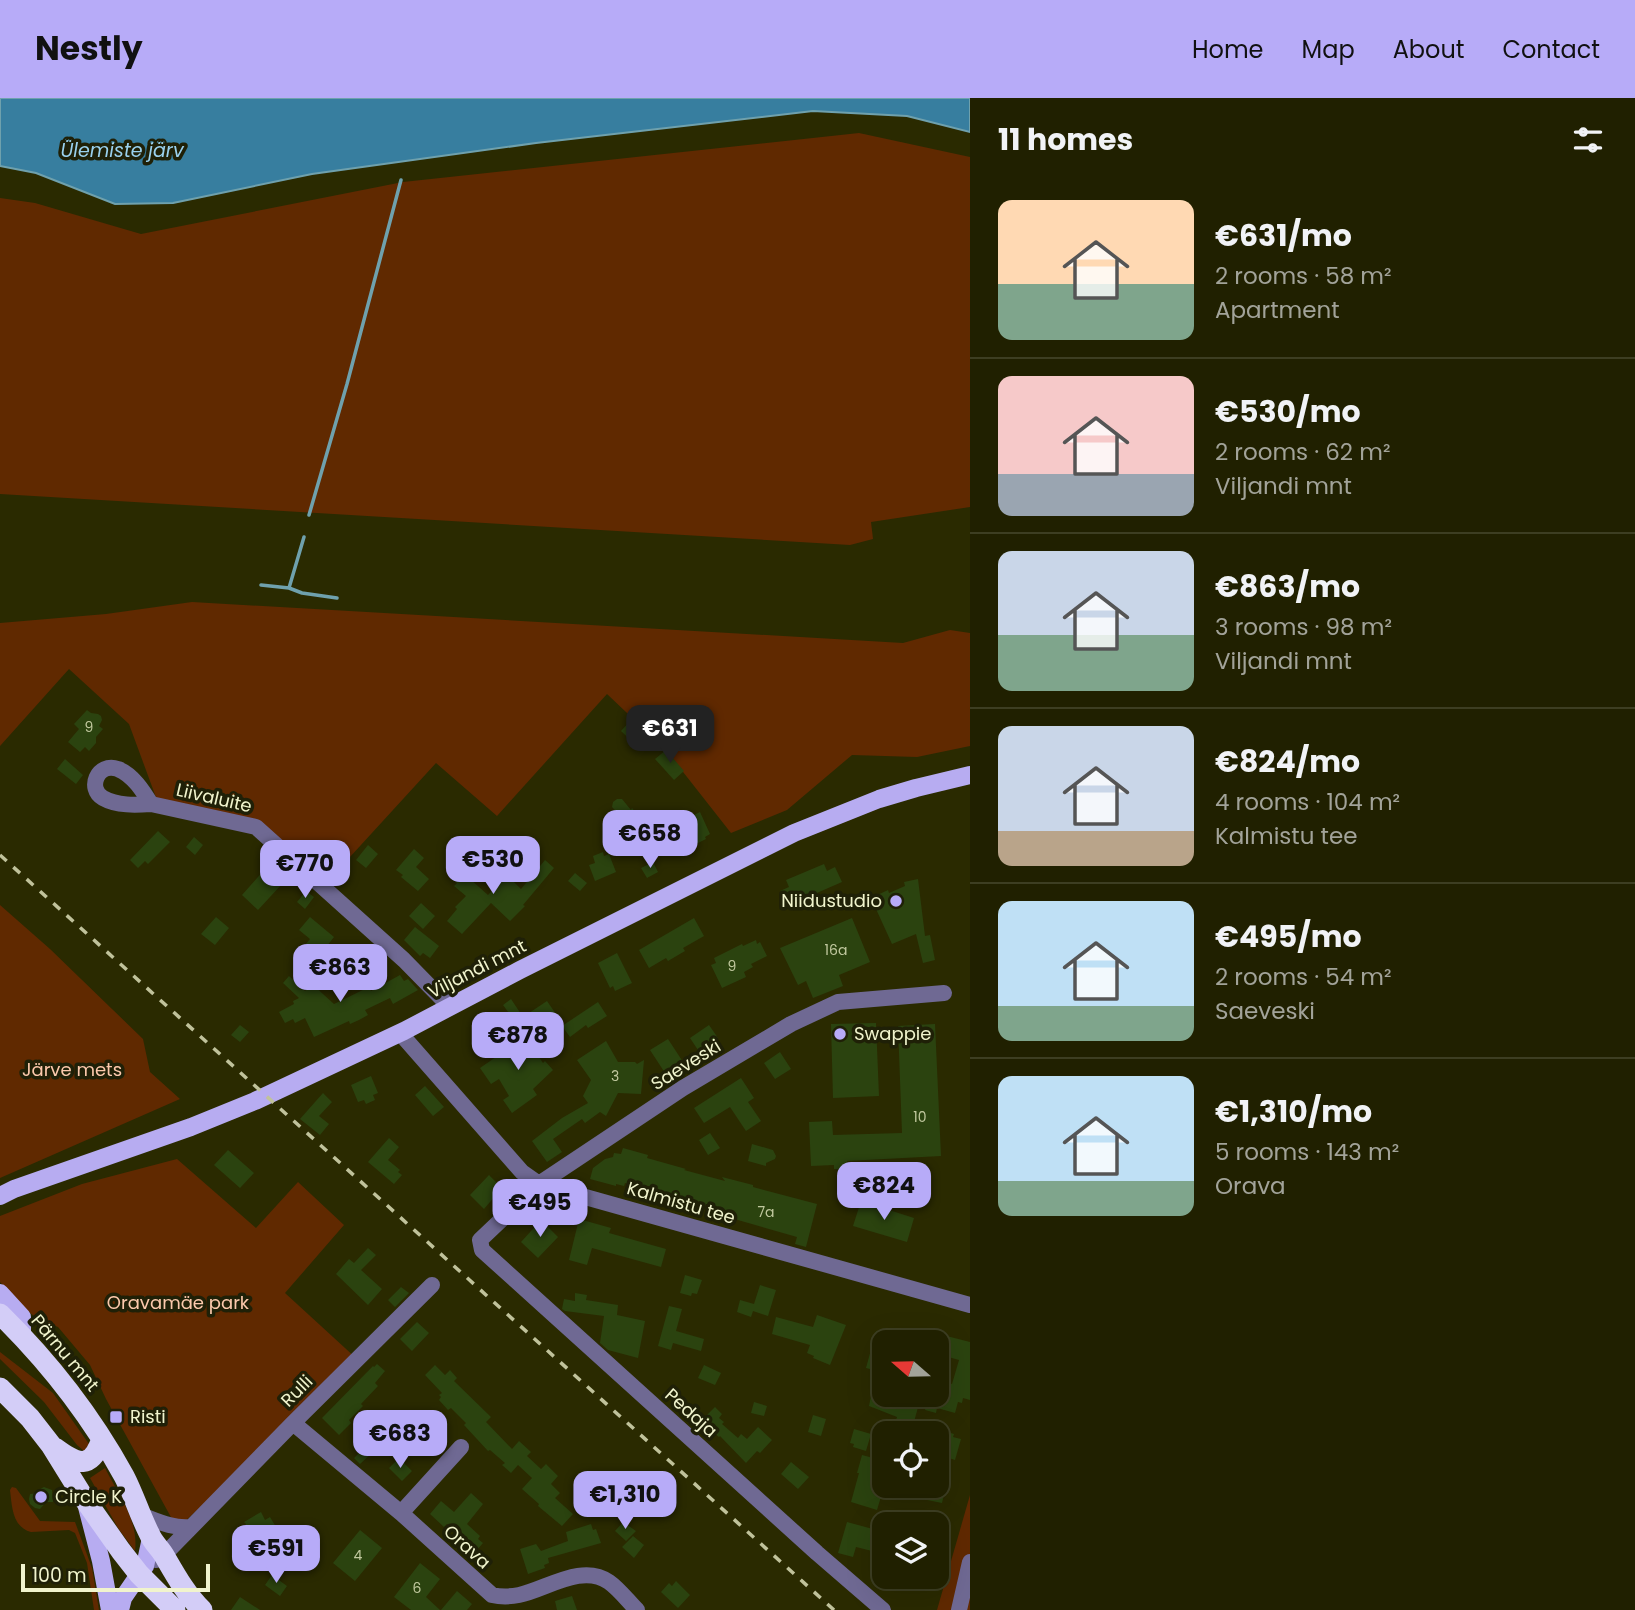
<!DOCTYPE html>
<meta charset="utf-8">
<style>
body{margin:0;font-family:Poppins,sans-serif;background:#28280a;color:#f1f3f6;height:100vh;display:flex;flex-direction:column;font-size:26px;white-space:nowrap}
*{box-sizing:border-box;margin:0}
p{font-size:23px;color:#a2a399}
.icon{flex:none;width:38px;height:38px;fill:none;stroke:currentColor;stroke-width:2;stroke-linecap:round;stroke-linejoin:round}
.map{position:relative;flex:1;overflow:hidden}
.details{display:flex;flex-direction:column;background:#202000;width:665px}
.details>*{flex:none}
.needle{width:46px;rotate:290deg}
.buttons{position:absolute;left:872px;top:1232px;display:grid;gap:14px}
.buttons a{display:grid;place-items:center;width:77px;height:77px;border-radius:14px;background:#202000;box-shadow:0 7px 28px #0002,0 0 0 2px #3d3e22;font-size:35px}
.scale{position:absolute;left:21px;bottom:18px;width:189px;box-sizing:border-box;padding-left:7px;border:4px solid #f1f4cd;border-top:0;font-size:19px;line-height:24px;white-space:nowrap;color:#f1f4cd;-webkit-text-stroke:5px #1f2007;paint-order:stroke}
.price{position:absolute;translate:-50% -60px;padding:0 16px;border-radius:14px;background:#b7abf8;color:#111;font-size:23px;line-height:46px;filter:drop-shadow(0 2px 4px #0008)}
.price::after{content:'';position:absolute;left:50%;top:42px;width:21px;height:16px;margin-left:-10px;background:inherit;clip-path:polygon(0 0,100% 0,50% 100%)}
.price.selected{background:#222;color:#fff}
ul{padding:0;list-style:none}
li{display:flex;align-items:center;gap:21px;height:175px;padding:0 28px}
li+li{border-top:2px solid #3d3e22}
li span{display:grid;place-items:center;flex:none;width:196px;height:140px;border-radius:14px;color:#555}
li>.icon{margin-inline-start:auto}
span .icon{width:84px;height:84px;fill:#fffc;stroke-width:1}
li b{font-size:30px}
h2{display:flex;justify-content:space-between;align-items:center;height:84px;padding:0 28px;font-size:30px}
header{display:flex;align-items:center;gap:42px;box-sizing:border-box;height:98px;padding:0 35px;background:#b7abf8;color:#111}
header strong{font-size:33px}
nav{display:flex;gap:38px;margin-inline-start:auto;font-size:24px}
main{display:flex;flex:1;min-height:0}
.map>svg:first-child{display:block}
</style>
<header>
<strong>Nestly</strong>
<nav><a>Home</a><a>Map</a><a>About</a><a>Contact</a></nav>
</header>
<main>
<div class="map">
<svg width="970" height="1512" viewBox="0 0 970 1512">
<rect width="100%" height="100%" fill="#2a2a00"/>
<path fill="#602900" d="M859,35L970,59V409L871,424L873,441L850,447L0,396V100L35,105L141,136L403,84Z
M192,504L903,545L950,532L970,535V648L917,659L852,657L787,712L731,735L665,651L607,596L497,718L436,665L328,783L260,724L157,702L129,626L69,571L0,648V525L106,516Z
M0,807L50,851L143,941L150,974L180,1001L0,1080Z
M177,1061L256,1130L298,1084L344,1127L285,1195L357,1261L293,1325L184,1424L172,1421L106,1301L90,1267L58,1229L38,1221L21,1208L0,1184V1118L82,1086Z
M0,1254L53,1295L89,1346L84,1353L77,1347L44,1304L0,1261Z
M105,1370C118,1396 139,1423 135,1453L118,1430L90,1380Z
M12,1389L16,1390L40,1423L75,1424L92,1470L99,1512H94L87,1465L75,1435L69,1432L31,1434C12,1429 12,1408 10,1392Z
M970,1397V1512H937Z"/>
<path fill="#377e9f" stroke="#6fa1ad" stroke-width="2" d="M0,0H970V34L907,18L813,13L536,45L312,76L173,105L115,106L36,75L0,68Z"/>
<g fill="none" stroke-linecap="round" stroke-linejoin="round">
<path stroke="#6fa1ad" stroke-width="3.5" d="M309,417L347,286L401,82
M261,487L289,490L302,495L337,500
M289,490L304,439"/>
</g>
<path fill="#2b430f" d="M87,612L91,615L98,616L101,618L102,622L99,628L103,631L96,639V645L89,653L85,649L80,654L68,644L79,631L74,626Z
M631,622L649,638L638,649L621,633Z
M666,652L684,673L674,682L655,661Z
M65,661L83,677L76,686L57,671Z
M617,701H622L631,712L632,710L636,715L648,714L652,718L650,727L661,739V745L654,751L644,739L642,741L612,709L613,704Z
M700,714L710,736L705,739L706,741L696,746L695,743L689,747L678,725Z
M158,733L170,744L148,766L145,763L138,770L130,762Z
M194,739L203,747L195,757L186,749Z
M368,747L378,756L366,770L356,762Z
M414,751L424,760L416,769L429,781L418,793L401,779L403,777L396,772Z
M603,754L604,758L609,756L616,774L595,783L589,767L595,765L593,758Z
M545,762L554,770L523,807L525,808L510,823L491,805L462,836L447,823L457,811L455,809L466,798L454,788L457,785L452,781L466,765L476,773L470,781L488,797L507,777L521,791Z
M653,764L658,774L647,780L641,770Z
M824,766L827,773L835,769L842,784L787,808L780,793L789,789L786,782Z
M265,771L282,786L258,812L242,797Z
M575,775L587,785L580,793L568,783Z
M918,781L925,838L930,837L935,862L923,865L916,836L892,846L871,800L888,792L889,795L905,788L904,784Z
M306,793L314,799L305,811L297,804Z
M421,805L435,818L423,831L409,818Z
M216,819L229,830L215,847L201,836Z
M310,819L334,839L327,848L330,851L322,862L305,847L310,841L299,832Z
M694,820L704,838L683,850L685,853L668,863L666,860L649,870L639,852Z
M852,820L870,864L839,877L843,888L813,900L806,883L798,887L780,850Z
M415,829L439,848L430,860L423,855L420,858L404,842Z
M756,842L757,846L760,844L767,858L751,866L753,869L744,874L746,879L722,890L711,867L716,865L714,860L742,846L743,848Z
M617,855L632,885L615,893L613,888L610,890L598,865Z
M400,877L404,883L408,881L418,892L393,906L390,900L365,912L368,917L359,922L350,926L349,923L314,939L305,920L295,925L293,921L285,925L279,914L294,906L293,903L299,900L283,885L289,878L305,893L312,886L334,906L369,889L371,893Z
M511,901L523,919L547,903L558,919L527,940L503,907Z
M598,904L607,918L588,930L586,927L570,939L562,928Z
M876,925L879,998L833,1000L831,926Z
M935,926L941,1058L847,1063V1071H834V1067L811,1068L809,1024L832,1023L833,1037L902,1035L898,928Z
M240,927L249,934L240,944L231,937Z
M709,927L718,940L716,941L719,945L711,951L707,945L698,952L690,940Z
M524,937L543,965L545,963L553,972L533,991L537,997L512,1015L503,1002L509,998L499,981L491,986L480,970L506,952L504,950Z
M668,941L685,967L667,978L650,952Z
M606,943L618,964H635L637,966L644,962L641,996L618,995L606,1018L600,1014L585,1025L582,1021L553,1041L562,1054L547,1064L532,1043L562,1020L588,1005L583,998L591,982L577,962Z
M780,954L791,971L775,981L764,965Z
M371,978L378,995L373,997L375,1002L366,1006L364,1002L358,1004L351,987Z
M741,980L754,1000L748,1004L761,1023L746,1033L730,1009L704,1025L694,1010Z
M425,988L444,1009L433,1018L415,997Z
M323,995L332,1004L319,1018L329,1026L320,1037L300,1021Z
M710,1035L720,1050L708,1057L699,1042Z
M389,1040L399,1049L388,1062L400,1072L398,1074L402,1077L394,1086L368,1064Z
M752,1046L773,1052L776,1058L775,1061L766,1065V1068L748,1063Z
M623,1050L648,1057L647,1060L686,1071L684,1072L725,1083L722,1079L753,1087V1089L817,1106L806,1149L795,1146L797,1139L717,1116L718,1114L625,1085L624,1088L616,1086V1088L590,1081L593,1070L605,1061L613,1059L614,1055L621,1056Z
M228,1052L254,1075L240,1090L214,1067Z
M489,1077L502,1090L484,1111L470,1097Z
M861,1103L914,1120L907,1144L853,1128Z
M579,1121L611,1130L609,1135L666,1151L661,1169L592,1150L587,1167L569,1162Z
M541,1122L558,1139L538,1160L521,1144Z
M368,1150L376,1157L361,1172L382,1191L368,1207L336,1176L349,1161L354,1165Z
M685,1177L702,1182L697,1196L692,1195L691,1198L680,1195Z
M760,1187L776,1192L768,1218L753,1213L751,1219L737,1214L740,1202L754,1206Z
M401,1189L409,1195L395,1209L388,1202Z
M575,1195L587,1197L586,1202L618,1207L617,1217L645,1223L638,1260L608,1252L600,1245L604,1218L565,1213L562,1211L564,1201L575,1203Z
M669,1208L682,1211L676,1233L704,1241L701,1253L673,1245L671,1252L658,1248Z
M817,1217L846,1227L830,1267L813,1260L814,1258L807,1255L810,1247L772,1236L776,1219L813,1229Z
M417,1224L429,1235L412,1253L400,1241Z
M876,1233L888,1236L886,1244H884V1257H882L878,1273L866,1270Z
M935,1235L970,1244V1302L963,1300L962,1305L958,1304L955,1315L937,1310L936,1315L925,1312L929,1299L933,1300L934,1297H936L939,1282L952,1286L959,1262L941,1257L943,1249L936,1247V1244H932Z
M377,1266L385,1273L375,1285L378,1288L361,1306L363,1308L349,1322L351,1325L339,1337L322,1320L373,1268L374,1269Z
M435,1267L445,1277L450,1272L457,1280L454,1283L491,1319L486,1324L512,1351L519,1343L531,1354L527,1358L541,1371L546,1366L558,1378L551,1386L560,1395L555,1400L573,1416L562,1428L538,1408L539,1406L522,1391L532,1380L518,1367L511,1375L502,1367L505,1365L490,1352L488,1353L464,1327L466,1325L451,1310L448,1312L439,1302L441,1299L439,1297L442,1295L425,1277Z
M704,1267L721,1275L715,1287L698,1280Z
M897,1297L920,1302L911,1335H896L898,1330L894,1329L897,1319L869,1308L871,1298L895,1305Z
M754,1304L767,1308L764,1318L751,1315Z
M715,1309L722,1316L719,1320L724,1324L722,1326L738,1340L741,1336L747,1341L758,1329L772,1342L760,1355L757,1353L746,1365L720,1338L719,1339L708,1330L705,1333L698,1326Z
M813,1317L826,1321L821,1338L808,1334Z
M414,1325L423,1334L402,1354L394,1344Z
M854,1331L871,1336L866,1353L853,1349L854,1346L850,1345Z
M941,1332L954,1336L953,1339L961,1341L955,1362L949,1360L948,1365L938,1362L939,1357H936V1349Z
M365,1349L372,1355L360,1366L354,1360Z
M862,1357L881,1362L874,1390L883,1392L877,1412L851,1404L859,1375H857Z
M399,1360L412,1373L402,1383L389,1370Z
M791,1364L809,1379L798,1391L781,1376Z
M925,1388H946L942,1405L922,1401Z
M44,1389L52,1392L53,1404H46L40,1411L35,1410L30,1406L29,1401L30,1396L39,1395L40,1391Z
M471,1395L483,1406L467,1426L480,1438L478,1441L483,1445L472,1458L461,1449L467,1442L447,1426L444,1429L430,1416L441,1403L454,1414Z
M261,1414L265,1422L270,1419L279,1434L275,1437L276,1451L259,1440L256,1441L254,1437L246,1436L243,1432L246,1426L244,1424Z
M623,1424L636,1433L626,1443L615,1433Z
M847,1424L884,1434V1456L856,1449L853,1459L838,1455Z
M591,1426L593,1432L596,1431L601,1445L548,1460L549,1465L544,1467L545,1470L528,1476L520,1451L536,1446L541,1453L568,1443L566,1434Z
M360,1432L382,1450L355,1483L333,1465Z
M633,1438L644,1447L634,1460L622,1449Z
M420,1465L440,1481L426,1499L440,1512H411L394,1499Z
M272,1477L287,1488L280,1498L265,1487Z
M676,1483L690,1497L678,1510L661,1494L669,1485L672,1488Z
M457,1493L472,1506L467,1512H441Z
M572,1498L577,1512H557L555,1503Z
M240,1499L260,1512H231Z"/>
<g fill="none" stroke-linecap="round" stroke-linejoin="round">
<path stroke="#6f6993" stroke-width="16" d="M151,706C136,707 117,708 103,700C87,691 97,664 118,671C133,677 143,693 151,706L256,729L404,862L450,909
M400,935L522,1074L539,1086L970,1207
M293,1325L401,1415L492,1497C501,1499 509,1499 519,1497C547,1491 582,1465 609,1484C619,1491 628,1503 637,1512
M401,1415L461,1349
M141,1417C157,1423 173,1431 191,1429
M156,1462L164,1457L293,1325L432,1187
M883,1512L817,1455L482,1152L480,1142L539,1086L683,990L791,926L838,904L944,895
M959,1512L970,1464"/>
<path stroke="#b7acf1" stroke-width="18" d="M0,1098L14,1091L191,1029L255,1003L404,933L520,872L794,735L879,701L916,690L970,677
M0,1195L22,1219V1238
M86,1405L101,1463L110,1512
M120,1512L123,1500L145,1468L151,1440"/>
<path stroke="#d3cdf7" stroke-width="21" d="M0,1216C49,1264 91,1318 124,1378C134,1397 140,1418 150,1437C153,1445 161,1451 165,1459C176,1478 186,1496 202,1512
M0,1290L30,1320L51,1347L85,1402L121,1453L139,1476L175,1512
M55,1350C78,1367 91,1372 102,1341"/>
<path stroke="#c0c29b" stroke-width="3.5" stroke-dasharray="9 9" stroke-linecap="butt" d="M0,757L834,1512"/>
</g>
<g fill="#b7abf8" stroke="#1f2007" stroke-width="2.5">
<circle cx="896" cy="803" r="7"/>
<circle cx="840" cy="936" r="7"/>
<rect x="109" y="1312" width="14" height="14" rx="3.5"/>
<circle cx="41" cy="1399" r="7"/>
</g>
<g text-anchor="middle" stroke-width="7" stroke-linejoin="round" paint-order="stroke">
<g font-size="14" fill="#c0c89e">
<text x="89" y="634">9</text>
<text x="836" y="857">16a</text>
<text x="732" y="873">9</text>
<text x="615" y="983">3</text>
<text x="920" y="1024">10</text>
<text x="766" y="1119">7a</text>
<text x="358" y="1462">4</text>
<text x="417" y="1495">6</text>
</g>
<g font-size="18" fill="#f1f4cd" stroke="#1f2007">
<text transform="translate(214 700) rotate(13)" y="6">Liivaluite</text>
<text transform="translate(477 871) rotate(-27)" y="6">Viljandi mnt</text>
<text transform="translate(686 967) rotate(-32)" y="6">Saeveski</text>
<text transform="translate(681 1105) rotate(16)" y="6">Kalmistu tee</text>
<text transform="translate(65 1255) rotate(50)" y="6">Pärnu mnt</text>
<text transform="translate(297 1293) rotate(-45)" y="6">Rulli</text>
<text transform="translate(691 1315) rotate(42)" y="6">Pedaja</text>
<text transform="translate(467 1449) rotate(42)" y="6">Orava</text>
</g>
<g font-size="18" fill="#f1f4cd" stroke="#1f2007" text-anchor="start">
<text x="882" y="809" text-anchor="end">Niidustudio</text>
<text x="854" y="942">Swappie</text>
<text x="130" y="1325">Risti</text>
<text x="55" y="1405">Circle K</text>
</g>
<g font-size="18" fill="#fcc9ac" stroke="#1f2007">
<text x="72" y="978">Järve mets</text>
<text x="178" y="1211">Oravamäe park</text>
</g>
<g font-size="19" font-style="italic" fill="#9ad1ee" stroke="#1f2007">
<text x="122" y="59">Ülemiste järv</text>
</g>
</g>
</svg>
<div class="buttons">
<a><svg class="needle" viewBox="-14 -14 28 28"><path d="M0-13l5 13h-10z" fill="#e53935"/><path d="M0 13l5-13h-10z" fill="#a2a399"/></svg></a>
<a><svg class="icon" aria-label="locate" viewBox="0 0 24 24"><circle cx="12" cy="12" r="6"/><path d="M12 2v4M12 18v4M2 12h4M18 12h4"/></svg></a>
<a><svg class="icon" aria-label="layers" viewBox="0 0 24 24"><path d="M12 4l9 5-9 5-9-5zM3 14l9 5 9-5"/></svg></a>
</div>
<div class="scale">100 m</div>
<b class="price selected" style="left:670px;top:667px">€631</b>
<b class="price" style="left:650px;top:772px">€658</b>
<b class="price" style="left:493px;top:798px">€530</b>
<b class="price" style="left:305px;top:802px">€770</b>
<b class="price" style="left:340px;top:906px">€863</b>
<b class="price" style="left:518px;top:974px">€878</b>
<b class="price" style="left:884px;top:1124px">€824</b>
<b class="price" style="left:540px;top:1141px">€495</b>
<b class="price" style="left:400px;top:1372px">€683</b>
<b class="price" style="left:625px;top:1433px">€1,310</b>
<b class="price" style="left:276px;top:1487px">€591</b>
</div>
<section class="details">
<h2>11 homes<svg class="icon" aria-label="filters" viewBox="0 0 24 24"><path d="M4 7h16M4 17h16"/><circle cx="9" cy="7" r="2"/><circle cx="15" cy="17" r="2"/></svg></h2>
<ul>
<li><span style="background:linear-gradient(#ffd9b3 60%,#7fa58c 0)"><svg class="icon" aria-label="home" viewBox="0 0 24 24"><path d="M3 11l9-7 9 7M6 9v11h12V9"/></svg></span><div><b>€631/mo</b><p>2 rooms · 58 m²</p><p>Apartment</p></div></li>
<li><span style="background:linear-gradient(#f6c9c9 70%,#9aa5b1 0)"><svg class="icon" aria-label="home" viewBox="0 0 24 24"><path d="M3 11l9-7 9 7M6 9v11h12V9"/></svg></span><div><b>€530/mo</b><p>2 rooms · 62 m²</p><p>Viljandi mnt</p></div></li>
<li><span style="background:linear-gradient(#c9d6e8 60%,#7fa58c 0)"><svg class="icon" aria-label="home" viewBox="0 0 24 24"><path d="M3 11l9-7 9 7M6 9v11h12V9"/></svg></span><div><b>€863/mo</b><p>3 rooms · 98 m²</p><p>Viljandi mnt</p></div></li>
<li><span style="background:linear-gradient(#c9d6e8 75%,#b9a48a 0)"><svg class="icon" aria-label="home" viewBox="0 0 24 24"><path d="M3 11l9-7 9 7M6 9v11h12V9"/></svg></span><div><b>€824/mo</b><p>4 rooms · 104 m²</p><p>Kalmistu tee</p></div></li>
<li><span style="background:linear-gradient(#bfe0f5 75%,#7fa58c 0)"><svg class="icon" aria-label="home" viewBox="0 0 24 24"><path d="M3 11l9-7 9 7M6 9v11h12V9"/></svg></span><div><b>€495/mo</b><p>2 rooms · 54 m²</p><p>Saeveski</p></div></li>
<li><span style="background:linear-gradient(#bfe0f5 75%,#7fa58c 0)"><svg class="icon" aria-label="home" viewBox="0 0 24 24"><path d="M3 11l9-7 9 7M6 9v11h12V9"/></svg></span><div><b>€1,310/mo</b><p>5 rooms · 143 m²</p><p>Orava</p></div></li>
</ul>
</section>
</main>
